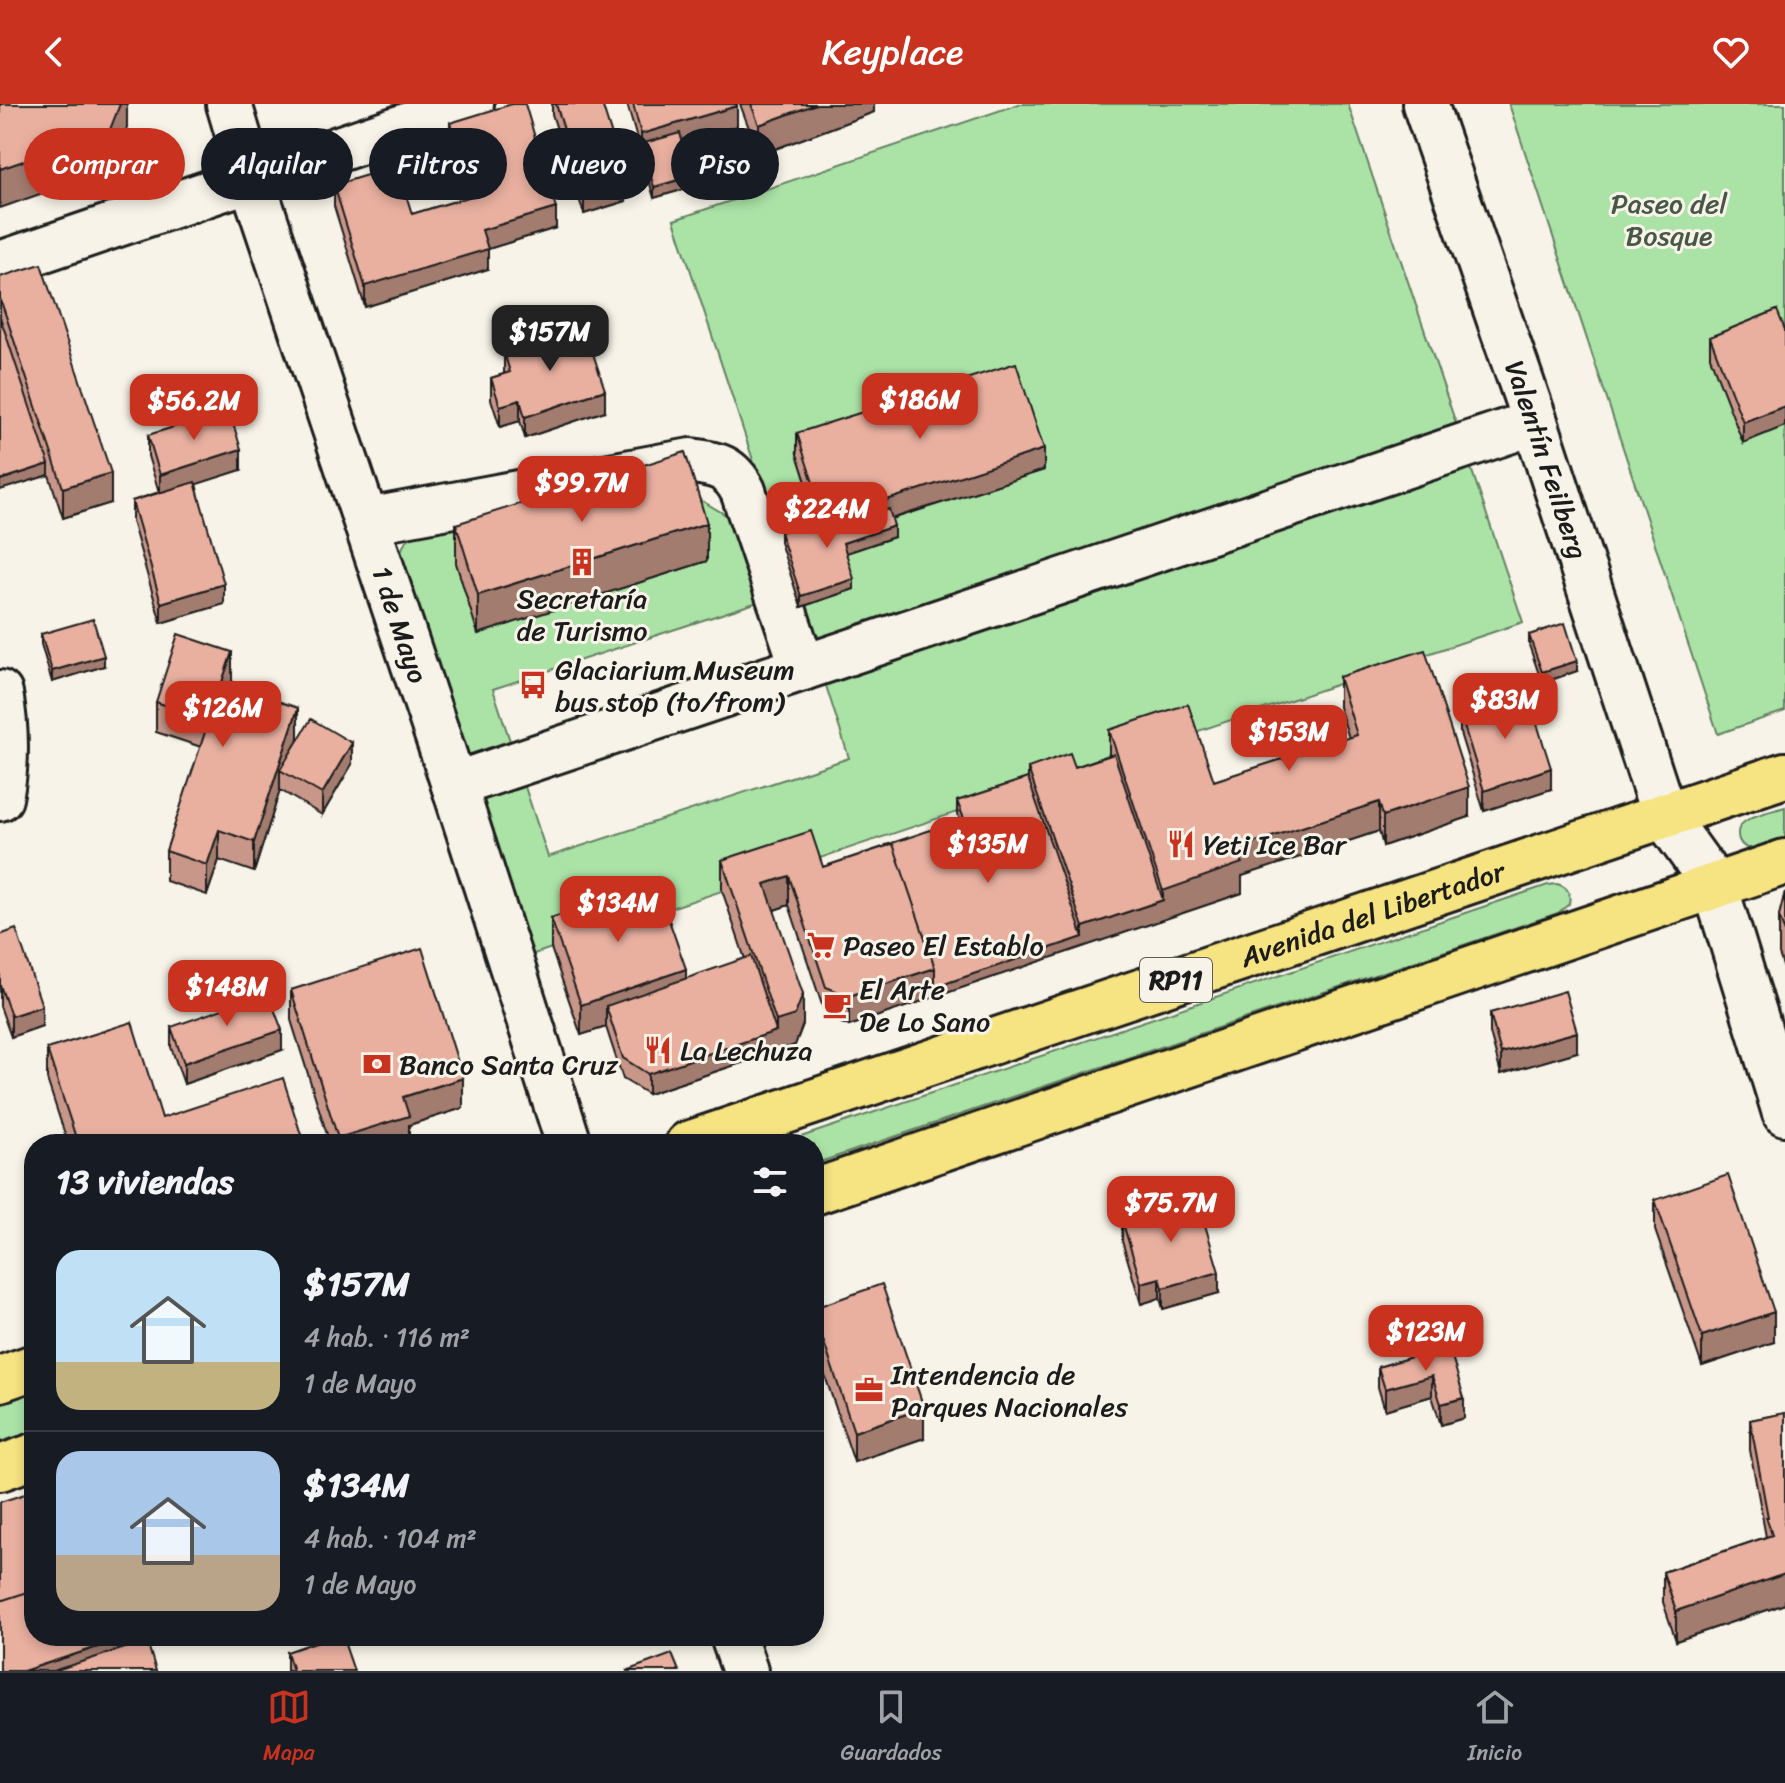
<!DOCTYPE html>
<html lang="es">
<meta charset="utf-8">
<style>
body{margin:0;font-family:Sriracha,sans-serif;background:#20242c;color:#f1f3f6;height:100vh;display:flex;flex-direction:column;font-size:30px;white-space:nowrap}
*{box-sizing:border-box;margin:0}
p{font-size:26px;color:#9ea1a6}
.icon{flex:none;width:44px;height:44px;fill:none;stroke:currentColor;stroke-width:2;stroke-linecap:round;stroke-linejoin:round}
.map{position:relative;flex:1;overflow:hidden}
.details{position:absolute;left:24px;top:1030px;width:800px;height:512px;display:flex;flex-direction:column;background:#171b24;border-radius:32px;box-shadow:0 4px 12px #0003}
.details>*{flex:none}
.guide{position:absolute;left:24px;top:24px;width:800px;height:72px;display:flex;gap:16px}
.price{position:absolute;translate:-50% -68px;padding:0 18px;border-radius:16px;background:#c8321e;color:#fff;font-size:26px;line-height:52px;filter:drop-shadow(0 2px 4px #0008)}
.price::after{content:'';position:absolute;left:50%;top:48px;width:24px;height:18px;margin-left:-12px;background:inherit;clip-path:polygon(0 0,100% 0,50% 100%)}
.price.selected{background:#222;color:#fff}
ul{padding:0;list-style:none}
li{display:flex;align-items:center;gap:24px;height:200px;padding:0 32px}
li+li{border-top:2px solid #363941}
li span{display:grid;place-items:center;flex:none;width:224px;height:160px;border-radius:24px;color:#555}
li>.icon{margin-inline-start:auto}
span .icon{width:96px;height:96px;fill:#fffc;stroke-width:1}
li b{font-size:34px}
h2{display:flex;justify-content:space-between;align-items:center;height:96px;padding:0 32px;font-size:34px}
.pill{padding:0 28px;border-radius:36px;background:#171b24;box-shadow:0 4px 12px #0003;font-size:28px;line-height:72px}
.pill.selected{background:#c8321e;color:#fff}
header{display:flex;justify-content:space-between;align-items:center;height:104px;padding:0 32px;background:#c8321e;color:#fff;font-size:36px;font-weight:600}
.menu{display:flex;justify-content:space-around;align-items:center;height:112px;border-top:2px solid #363941;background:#171b24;font-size:22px;color:#9ea1a6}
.menu a{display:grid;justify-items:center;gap:4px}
.menu .selected{color:#c8321e}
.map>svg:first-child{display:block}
</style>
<header><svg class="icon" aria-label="back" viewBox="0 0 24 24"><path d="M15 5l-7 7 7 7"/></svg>Keyplace<svg class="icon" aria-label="heart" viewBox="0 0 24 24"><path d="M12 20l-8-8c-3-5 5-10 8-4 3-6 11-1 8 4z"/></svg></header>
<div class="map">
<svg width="1785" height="1567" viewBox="0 0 1785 1567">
<rect width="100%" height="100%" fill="#f7f3e8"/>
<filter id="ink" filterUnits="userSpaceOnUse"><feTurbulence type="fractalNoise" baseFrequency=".0125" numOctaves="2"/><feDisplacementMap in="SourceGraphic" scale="16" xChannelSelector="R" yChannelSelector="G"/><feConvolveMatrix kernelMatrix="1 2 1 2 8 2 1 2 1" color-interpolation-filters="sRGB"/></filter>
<g filter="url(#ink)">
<path fill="#abe3a7" stroke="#648062" stroke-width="2" d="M1019,0H1348L1523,518L528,852L399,452L405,438L416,429L685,387L726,411L738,425L761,497L493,585L548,753L849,654L801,503L843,450L894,433L797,350L821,425L780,438L674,116Z
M1509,0H1785V607L1718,630Z
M1785,703V735C1772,740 1747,754 1739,736C1737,729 1738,723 1743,719C1753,710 1773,707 1785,703Z
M1557,780C1568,783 1571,789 1569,800L1558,809L814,1060V1040H780L1548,781Z
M34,1285V1327L0,1338V1296Z"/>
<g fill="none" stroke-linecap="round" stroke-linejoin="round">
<defs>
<g id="minor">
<path id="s1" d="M229,0L251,74L454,681L569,1040"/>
<path id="s2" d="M1425,0L1535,318L1664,711L1715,782L1785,1009"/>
<path d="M0,160L471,0"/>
<path d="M367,417L691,357C717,360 731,363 743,387L803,564"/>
<path d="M0,589C6,623 7,660 0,694"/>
<path d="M454,681L1535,318"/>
<path d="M733,1532L745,1567"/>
</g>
<g id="major">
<path id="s3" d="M688,1040L1785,671"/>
<path d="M814,1088L1785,758"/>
<path d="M0,1275L34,1263"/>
<path d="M0,1364L34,1352"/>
</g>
</defs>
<use href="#minor" stroke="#1c1c1c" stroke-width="50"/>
<use href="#major" stroke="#1c1c1c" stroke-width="50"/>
<use href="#minor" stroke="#f7f3e8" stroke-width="44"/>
<use href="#major" stroke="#f6e381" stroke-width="44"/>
</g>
<path fill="#c8978a" stroke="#1c1c1c" stroke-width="2" d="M552,0H602L626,97L584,110L552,10Z
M627,0H737V22L683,38L692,83L654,94Z
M740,0H874V8L759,51Z
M450,19L556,124L488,145V165L365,203L334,102V81L412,110L466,94L450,40Z
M0,173L111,399L63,414L49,371L0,386Z
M1777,206L1743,339L1710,253V233Z
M504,248L605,307L525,334L520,317L500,323L491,295V274L504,270Z
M797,329L1044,366L892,415L894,433L846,449L854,485L801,503L780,438V428L818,415L797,350Z
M148,331L241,366L196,380L224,500L161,519L132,417V397L159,388L148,352Z
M456,420L707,457L478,530L456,459Z
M41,530L104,562L52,578L41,540Z
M1529,531L1577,567L1542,579L1529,541Z
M1339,573L1469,713L1383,742L1379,727L1242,772V789L849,922L826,913L789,801L774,806L803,920L795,941L648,990L623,975L606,923L581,931L551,844V814L686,875L745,855L722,786V756L823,763L886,742L960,716L957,707V697L1028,674V664L1075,663L1109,651V626L1214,677L1349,634L1339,603Z
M232,578L231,581L298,634L296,640L352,660L322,711L280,686L254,768L219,756L207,791L166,777V747L201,643L156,628V598Z
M1460,609L1551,685L1484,707L1460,629Z
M1785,788V868L1779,850V812Z
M0,831L42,922L11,933L0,902Z
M291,886L463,1004L409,1021V1040H330L291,916Z
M1490,909L1577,948L1501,970L1490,929Z
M171,923L282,946L184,980L171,943Z
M47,945L162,1014L304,1040H68L47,975Z
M1655,1096L1774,1238L1702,1262L1655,1126Z
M1122,1116L1219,1189L1163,1205L1160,1194L1141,1200L1122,1137Z
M814,1204L924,1334L854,1358L814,1239Z
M1449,1242L1464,1314L1441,1321L1432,1292L1385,1306L1378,1283V1263Z
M1785,1309V1500L1676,1537L1663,1498V1468L1766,1433L1750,1346V1316Z
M287,1548L354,1567H287Z"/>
<path fill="#a37b70" stroke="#1c1c1c" stroke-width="2" d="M120,0H127V24L109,66L0,104V65Z
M816,0H874V8L759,51V21Z
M737,2V22L644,50L641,40V30Z
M692,72V83L654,94V83Z
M626,76V97L584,110V90Z
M556,104V124L488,145V165L365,203V182L482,126Z
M605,286V307L525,334V313Z
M520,296V317L500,323V302Z
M1785,302V322L1743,339V318Z
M241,345V366L160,392V371Z
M1044,345V366L825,436V416Z
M49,360V371L0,386V376Z
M111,369V399L63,414V384Z
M707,419V457L478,530V491Z
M894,422V433L843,450V439Z
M854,475V485L801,503V492Z
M224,480V500L161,519V499Z
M232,548V578L222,608V578Z
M104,552V562L52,578V567Z
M1577,557V567L1542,579V568Z
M298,604V634L286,669L280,666V686L254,768V738Z
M352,639V660L322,711V690Z
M1551,664V685L1484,707V687Z
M1469,683V713L1383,742V712Z
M1379,698V727L1242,772V789L849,922V892L935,864L1083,833V823L1163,796V787L1237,744Z
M219,726V756L207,791V761Z
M789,772V801L765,809V780Z
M686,865V895L606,902V923L581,931V901Z
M803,890V920L795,941L648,990V970L776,927V917Z
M42,902V922L11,933V912Z
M282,926V946L184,980V959Z
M1577,928V948L1501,970V949Z
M463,974V1004L409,1021V1040H338V1034L403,993Z
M1219,1168V1189L1163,1205V1184Z
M1160,1174V1194L1141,1200V1179Z
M1774,1208V1238L1702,1262V1232Z
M1432,1272V1292L1385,1306V1285Z
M1464,1294V1314L1441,1321V1300Z
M924,1304V1334L854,1358V1328Z
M1785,1470V1500L1676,1537V1507Z
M132,1532H147V1557L116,1567H23Z"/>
<path fill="#e9b0a0" stroke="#1c1c1c" stroke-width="2" d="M0,0H120L109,28L0,65Z
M512,0H525L556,104L482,126L488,145L365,182L334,81L397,62L412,110L472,92L450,19Z
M556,0H602L626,76L584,90Z
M633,0H737V2L641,30Z
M751,0H816L759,21Z
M680,29L692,72L654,83L641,40Z
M41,160L111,369L63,384L0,194V173Z
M1777,206L1785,226V302L1743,318L1710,233Z
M0,213L49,360L0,376Z
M584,222L605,286L525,313L520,296L500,302L491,274L510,268L504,248Z
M1016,259L1044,345L825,416L797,329Z
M229,306L241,345L160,371L148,331Z
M685,348L707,419L478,491L456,420Z
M195,378L224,480L161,499L132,397Z
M889,405L894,422L843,439L854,475L801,492L780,428L821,414L825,426Z
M93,515L104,552L52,567L41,530Z
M1565,519L1577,557L1542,568L1529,531Z
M178,530L232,548L222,578L298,604L254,738L219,726L207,761L166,747L209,616L156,598Z
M1425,546L1469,683L1383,712L1379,698L1237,744L1242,759L1163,787L1109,626L1188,600L1214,677L1357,631L1339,573Z
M1527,588L1551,664L1484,687L1460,609Z
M311,615L352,639L322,690L280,666Z
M1070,649L1075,663L1114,650L1163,796L1083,823L1028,664Z
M1028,674L1083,833L935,883V864L893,740L887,742L886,741L964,715L957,697Z
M811,727L823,763L893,740L935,864L849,892L826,883L789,772L765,780L803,890L795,911L776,917L722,756Z
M656,779L686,865L581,901L551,814Z
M1785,788V829L1779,812Z
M16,825L42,902L11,912L0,881V831Z
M422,844L463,974L403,993L409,1012L338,1034L291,886Z
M751,852L776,927L648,970L623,954L606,902Z
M1565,887L1577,928L1501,949L1490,909Z
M268,889L282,926L184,959L171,923Z
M132,918L162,1014L283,974L304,1040H78L47,945Z
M1728,1071L1774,1208L1702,1232L1655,1096Z
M1197,1094L1219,1168L1163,1184L1160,1174L1141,1179L1122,1116Z
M882,1180L924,1304L854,1328L814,1209V1204Z
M1449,1242L1464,1294L1441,1300L1432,1272L1385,1285L1378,1263Z
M1785,1309V1418H1784L1785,1422V1470L1676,1507L1663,1468L1772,1431L1766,1413H1768L1750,1316Z
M34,1387V1486L0,1497V1398Z
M34,1486V1532H132L23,1567H0V1497Z
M333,1532H342L354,1567H293L287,1548Z
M147,1537L156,1567H53Z
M672,1550L679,1567H626Z"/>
</g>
<defs>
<symbol id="building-bare" viewBox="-9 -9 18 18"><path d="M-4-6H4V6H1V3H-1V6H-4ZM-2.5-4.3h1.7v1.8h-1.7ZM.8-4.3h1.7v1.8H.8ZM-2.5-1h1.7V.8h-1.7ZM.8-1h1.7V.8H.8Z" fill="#c8321e" stroke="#f7f3e8" stroke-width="2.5" paint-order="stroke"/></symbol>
<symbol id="bus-bare" viewBox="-9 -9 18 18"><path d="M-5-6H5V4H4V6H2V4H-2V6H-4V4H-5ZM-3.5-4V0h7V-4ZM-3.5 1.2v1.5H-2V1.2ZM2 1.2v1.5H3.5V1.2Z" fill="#c8321e" stroke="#f7f3e8" stroke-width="2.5" paint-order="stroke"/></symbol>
<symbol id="restaurant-bare" viewBox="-9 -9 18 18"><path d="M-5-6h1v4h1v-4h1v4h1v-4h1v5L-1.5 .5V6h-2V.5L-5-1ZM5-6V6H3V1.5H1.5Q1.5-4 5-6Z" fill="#c8321e" stroke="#f7f3e8" stroke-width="2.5" paint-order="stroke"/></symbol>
<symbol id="supermarket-bare" viewBox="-9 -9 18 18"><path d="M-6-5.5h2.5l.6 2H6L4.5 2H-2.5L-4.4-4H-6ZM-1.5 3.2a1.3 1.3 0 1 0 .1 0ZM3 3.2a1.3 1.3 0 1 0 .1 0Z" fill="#c8321e" stroke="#f7f3e8" stroke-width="2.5" paint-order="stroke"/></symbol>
<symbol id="cafe-bare" viewBox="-9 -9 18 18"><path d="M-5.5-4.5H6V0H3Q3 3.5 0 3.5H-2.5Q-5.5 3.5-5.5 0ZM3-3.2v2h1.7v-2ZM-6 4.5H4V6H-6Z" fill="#c8321e" stroke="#f7f3e8" stroke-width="2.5" paint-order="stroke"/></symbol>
<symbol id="bank-bare" viewBox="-9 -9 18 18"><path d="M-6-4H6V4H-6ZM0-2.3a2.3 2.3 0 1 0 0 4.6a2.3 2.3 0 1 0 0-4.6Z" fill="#c8321e" stroke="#f7f3e8" stroke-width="2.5" paint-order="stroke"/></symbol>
<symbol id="office-bare" viewBox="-9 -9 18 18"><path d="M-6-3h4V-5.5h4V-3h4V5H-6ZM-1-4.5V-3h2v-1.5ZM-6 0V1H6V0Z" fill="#c8321e" stroke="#f7f3e8" stroke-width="2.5" paint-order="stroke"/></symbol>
</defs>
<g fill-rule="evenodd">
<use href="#building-bare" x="562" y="438" width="40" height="40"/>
<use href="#bus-bare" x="513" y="561" width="40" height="40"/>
<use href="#restaurant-bare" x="1161" y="720" width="40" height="40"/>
<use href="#supermarket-bare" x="801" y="821" width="40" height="40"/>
<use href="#cafe-bare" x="817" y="881" width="40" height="40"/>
<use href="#restaurant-bare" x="638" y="926" width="40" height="40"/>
<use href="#bank-bare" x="357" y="940" width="40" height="40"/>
<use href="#office-bare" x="849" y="1266" width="40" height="40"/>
</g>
<g text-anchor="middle" stroke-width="6" stroke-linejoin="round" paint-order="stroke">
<rect fill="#f7f3e8" stroke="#5e5c59" stroke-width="2" x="1140" y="854" width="72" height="44" rx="6"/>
<g font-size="26" font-weight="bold" fill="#1c1c1c">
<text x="1176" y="885">RP11</text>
</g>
<g font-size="28" fill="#475846" stroke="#f7f3e8">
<text x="1669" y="109">Paseo del<tspan x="1669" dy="32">Bosque</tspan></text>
</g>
<g font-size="28" fill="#1c1c1c" stroke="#f7f3e8">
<text dy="10" stroke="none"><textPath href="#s2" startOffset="376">Valentín Feilberg</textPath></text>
<text dy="10" stroke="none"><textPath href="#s1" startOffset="548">1 de Mayo</textPath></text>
<text dy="10" stroke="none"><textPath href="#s3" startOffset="722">Avenida del Libertador</textPath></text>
</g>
<g font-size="28" fill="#1c1c1c" stroke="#f7f3e8" text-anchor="start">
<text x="582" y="504" text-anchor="middle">Secretaría<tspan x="582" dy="32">de Turismo</tspan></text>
<text x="555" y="575">Glaciarium Museum<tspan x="555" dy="32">bus stop (to/from)</tspan></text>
<text x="1203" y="750">Yeti Ice Bar</text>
<text x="843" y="851">Paseo El Establo</text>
<text x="859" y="895">El Arte<tspan x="859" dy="32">De Lo Sano</tspan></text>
<text x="680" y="956">La Lechuza</text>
<text x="399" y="970">Banco Santa Cruz</text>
<text x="891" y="1280">Intendencia de<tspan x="891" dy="32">Parques Nacionales</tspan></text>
</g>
</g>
</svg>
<b class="price selected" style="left:550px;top:269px">$157M</b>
<b class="price" style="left:920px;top:337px">$186M</b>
<b class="price" style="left:194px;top:338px">$56.2M</b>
<b class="price" style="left:582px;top:420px">$99.7M</b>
<b class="price" style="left:827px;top:446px">$224M</b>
<b class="price" style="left:1505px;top:637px">$83M</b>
<b class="price" style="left:223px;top:645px">$126M</b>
<b class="price" style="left:1289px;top:669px">$153M</b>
<b class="price" style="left:988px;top:781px">$135M</b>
<b class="price" style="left:618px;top:840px">$134M</b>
<b class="price" style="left:227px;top:924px">$148M</b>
<b class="price" style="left:1171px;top:1140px">$75.7M</b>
<b class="price" style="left:1426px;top:1269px">$123M</b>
<div class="guide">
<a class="pill selected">Comprar</a>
<a class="pill">Alquilar</a>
<a class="pill">Filtros</a>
<a class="pill">Nuevo</a>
<a class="pill">Piso</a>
</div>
<section class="details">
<h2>13 viviendas<svg class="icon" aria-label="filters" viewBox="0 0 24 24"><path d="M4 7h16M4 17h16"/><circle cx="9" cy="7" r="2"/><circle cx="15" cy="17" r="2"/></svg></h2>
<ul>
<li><span style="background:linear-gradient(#bfe0f5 70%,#c2b280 0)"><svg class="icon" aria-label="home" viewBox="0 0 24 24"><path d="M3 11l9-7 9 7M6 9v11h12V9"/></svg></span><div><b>$157M</b><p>4 hab. · 116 m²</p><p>1 de Mayo</p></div></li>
<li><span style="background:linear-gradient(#a9c7e8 65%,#b9a48a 0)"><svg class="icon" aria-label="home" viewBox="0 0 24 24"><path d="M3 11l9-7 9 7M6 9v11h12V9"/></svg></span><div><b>$134M</b><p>4 hab. · 104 m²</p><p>1 de Mayo</p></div></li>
</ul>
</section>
</div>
<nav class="menu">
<a class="selected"><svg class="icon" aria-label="map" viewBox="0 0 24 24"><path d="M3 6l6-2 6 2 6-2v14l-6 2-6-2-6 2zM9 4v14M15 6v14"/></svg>Mapa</a>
<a><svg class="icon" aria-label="saved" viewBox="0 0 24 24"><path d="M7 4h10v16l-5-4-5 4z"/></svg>Guardados</a>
<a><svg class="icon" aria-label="home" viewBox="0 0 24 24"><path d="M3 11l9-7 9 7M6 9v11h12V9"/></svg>Inicio</a>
</nav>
